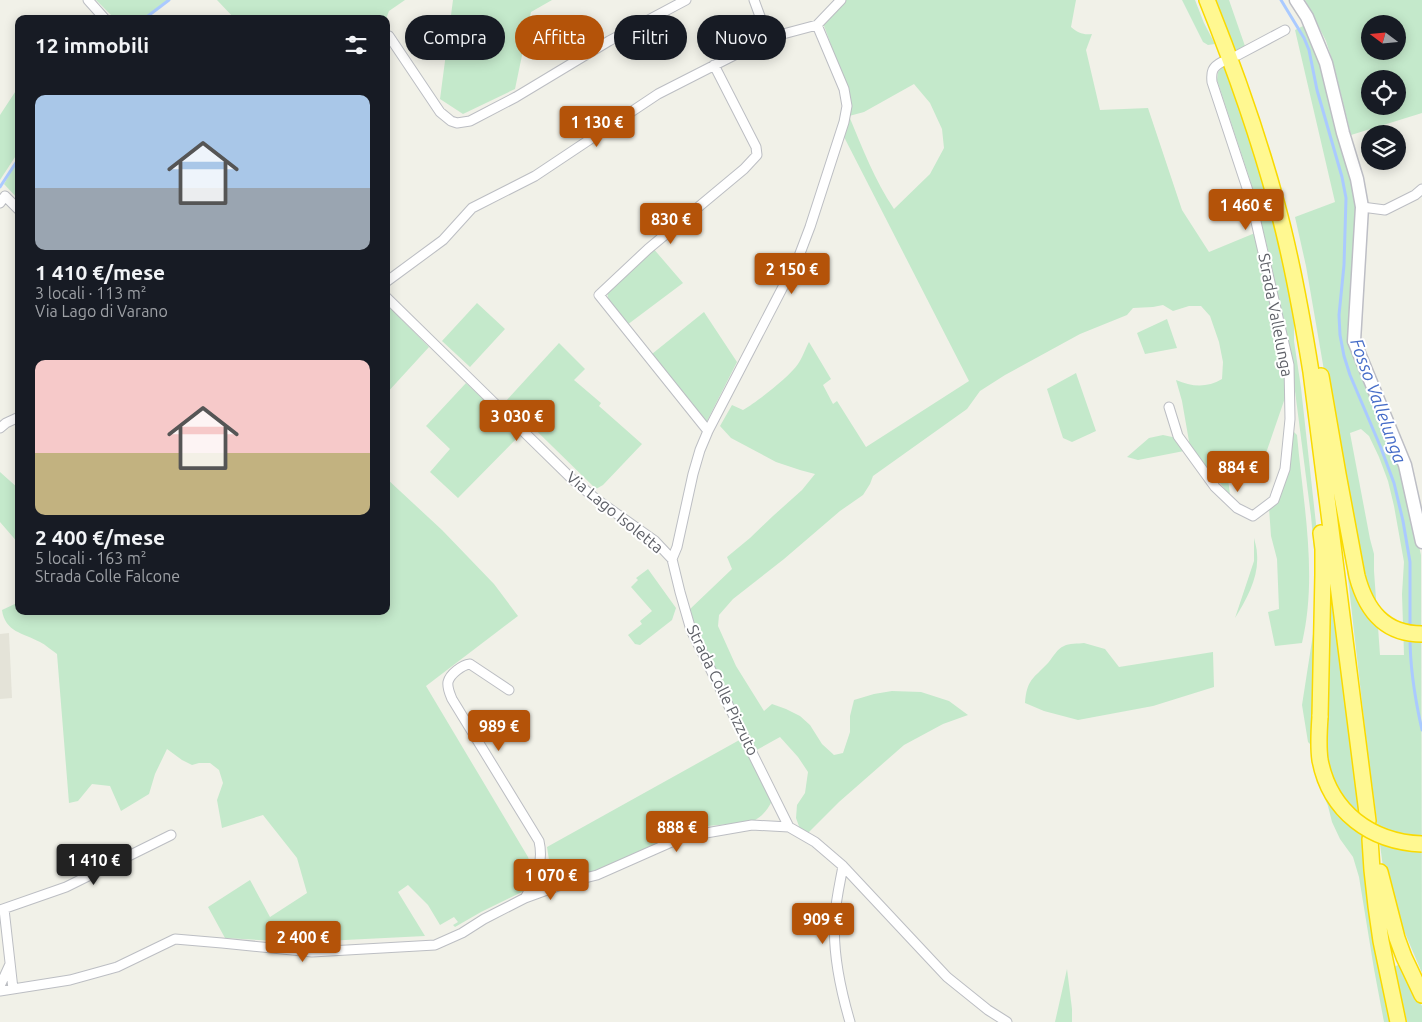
<!DOCTYPE html>
<html lang="it">
<meta charset="utf-8">
<style>
body{margin:0;font-family:Ubuntu,sans-serif;background:#20242c;color:#f1f3f6;height:100vh;display:flex;flex-direction:column;font-size:19px;white-space:nowrap}
*{box-sizing:border-box;margin:0}
p{font-size:16px;color:#9ea1a6}
.icon{flex:none;width:28px;height:28px;fill:none;stroke:currentColor;stroke-width:2;stroke-linecap:round;stroke-linejoin:round}
.map{position:relative;flex:1;overflow:hidden}
.drawer{position:absolute;left:15px;top:15px;width:375px;height:600px;display:flex;flex-direction:column;background:#171b24;border-radius:10px;box-shadow:0 2px 12px #0003}
.drawer>*{flex:none}
.banner{position:absolute;left:405px;top:15px;width:475px;height:45px;display:flex;gap:10px}
.needle{width:32px;rotate:286deg}
.controls{position:absolute;left:1361px;top:15px;display:grid;gap:10px}
.controls a{display:grid;place-items:center;width:45px;height:45px;border-radius:50%;background:#171b24;box-shadow:0 2px 12px #0003;font-size:25px}
.price{position:absolute;translate:-50% -42px;padding:0 11px;border-radius:5px;background:#b45309;color:#fff;font-size:16px;line-height:32px;filter:drop-shadow(0 1px 2px #0008)}
.price::after{content:'';position:absolute;left:50%;top:30px;width:15px;height:11px;margin-left:-8px;background:inherit;clip-path:polygon(0 0,100% 0,50% 100%)}
.price.selected{background:#222;color:#fff}
ul{padding:0;list-style:none}
li{display:grid;align-content:center;gap:10px;height:265px;padding:0 20px}
li span{display:grid;place-items:center;height:155px;border-radius:10px;color:#555}
li>.icon{margin-inline-start:auto}
span .icon{width:90px;height:90px;fill:#fffc;stroke-width:1}
li b{font-size:21px}
h2{display:flex;justify-content:space-between;align-items:center;height:60px;padding:0 20px;font-size:21px}
.tag{padding:0 18px;border-radius:22px;background:#171b24;box-shadow:0 2px 12px #0003;font-size:18px;line-height:45px}
.tag.selected{background:#b45309;color:#fff}
.map>svg:first-child{display:block}
</style>
<div class="map">
<svg width="1422" height="1022" viewBox="0 0 1422 1022">
<rect width="100%" height="100%" fill="#f1f1e8"/>
<path fill="#e4e3d8" d="M9,633L12,698L0,699V634Z"/>
<path fill="#c4e9cb" fill-rule="evenodd" d="M96,0H168L146,19H115Z
M217,0H405L389,11L386,19H235Z
M453,0H552L531,12L515,89L463,114L440,99Z
M845,0H1076L1071,27C1078,33 1083,35 1092,34L1086,50L1100,110L1148,108L1182,210L1209,252L1255,233L1286,369V395L1265,456L1226,462L1230,495L1190,447L1182,401L1176,380C1192,387 1207,388 1222,379L1223,362L1219,342L1210,316L1201,306H1189L1173,311L1163,305L1153,307L1133,308L1127,315L1080,334L1005,375L980,391L967,409L873,476L870,484L863,495L840,511L784,559L733,599L719,615L718,626L736,666L764,711L772,704L786,709L800,716L810,725L822,744L834,755L843,753L850,732V716L854,700L874,694L892,691L921,692L949,701L968,715L943,724L904,745L839,802L808,833L800,829L796,818L797,805L805,793L808,772L798,757L780,737L753,752L694,629L689,610L732,569L727,557L750,538L773,516L802,490L815,474L800,470L776,462L731,438L720,426L732,405L743,410C758,401 789,377 798,364C803,357 805,349 809,342L831,379L823,385L833,404L837,401L866,447L969,381L843,135L850,97L823,23ZM914,84L930,103L942,129L944,148L930,174L894,209C875,181 862,147 849,116L864,112Z
M1182,0H1195L1204,23L1215,44L1208,45L1203,42Z
M1213,0H1229L1246,49L1234,55Z
M1305,0H1422V113L1351,135L1334,66L1326,41ZM1370,24H1398V51H1370ZM1370,79H1398V106H1370Z
M1307,24L1321,62L1358,203L1352,342L1404,481L1421,555L1422,973L1396,912L1383,867L1368,755L1345,552L1355,550L1306,266L1295,217L1335,202L1295,30ZM1361,429L1369,436L1379,457L1388,481L1394,506L1404,562L1402,594L1404,655H1380L1374,571V554L1370,539L1350,433Z
M1224,65L1252,144L1273,214L1294,313V341L1301,388L1319,551L1329,606L1332,586L1364,842L1394,1022H1384L1374,969L1359,877L1353,857L1340,839L1332,822L1328,806L1319,784L1312,759L1311,745L1308,742L1302,705L1316,615L1315,561L1311,516L1289,344L1266,242L1250,180L1217,80L1218,72Z
M19,86V151L0,180V115Z
M19,158V200L4,184Z
M652,247L683,283L627,325L609,303L607,291Z
M477,303L505,329L470,367L442,341Z
M386,304L429,347L386,394Z
M704,312L737,362L706,423L652,354Z
M1167,319L1177,348L1145,354L1137,333Z
M559,343L585,369L574,380L601,403L599,406L642,444L603,485L596,489L506,401Z
M1076,373L1096,431L1072,442L1063,438L1047,389Z
M466,383L521,434L458,498L430,472L450,449L426,426Z
M1291,429L1297,435C1303,503 1318,575 1302,643L1275,646L1268,612L1279,609L1277,559L1271,536L1269,508L1280,489Z
M1163,435L1177,438L1184,451L1138,460L1127,457L1149,438Z
M0,472L19,489V544L0,522Z
M386,478L442,530L494,584L518,616L426,686L528,857L533,872L524,891L481,912L455,927L453,925L458,922L454,917L440,925L428,905L408,885L398,892L425,936L325,941H277L225,938L208,907L250,880L270,917L307,893L297,858L263,815L222,828L217,800L223,783L219,770L210,763H199L192,765L182,760L167,749L155,774L149,794L121,811L110,786L92,784L78,801L69,803L57,654C51,650 46,645 40,642C23,633 5,632 2,610L19,602V611H176L178,613L181,611H386Z
M1254,538C1255,543 1257,548 1257,554C1259,577 1247,599 1235,618L1254,561Z
M648,569L676,608L672,620L640,645L635,644L628,635L642,624L640,621L652,611L631,587L638,580L636,578Z
M1084,643L1105,649L1119,667L1213,652L1214,687L1153,706L1078,720L1044,711L1025,703C1027,679 1033,679 1048,663C1053,657 1057,649 1064,646C1069,643 1078,644 1084,643Z
M743,738L772,801C767,811 761,818 751,822L697,827L677,834L611,864L588,874L573,877L562,874L550,867L547,847Z
M1400,964L1422,1006V1022H1407L1394,967Z
M1067,969L1072,1009V1022H1055Z"/>
<g fill="none" stroke-linecap="round" stroke-linejoin="round">
<path stroke="#aacaff" stroke-width="3" d="M1281,0L1304,38L1309,50L1317,90L1342,177L1346,198L1344,265L1339,315L1340,335L1344,356L1350,375L1381,448L1394,483L1403,521L1410,562V628
M144,19L169,0
M0,187L19,158
M1410,637C1410,668 1415,699 1422,730"/>
<defs>
<path id="street" d="M88,0L105,19
M754,0L768,38
M817,25L844,89L847,106L844,122L810,227L799,256L708,431L700,450L693,474L677,547L672,559L680,592L691,630L789,827L815,842L843,866L947,977L988,1010L1007,1022
M386,38L389,36L440,112L451,121L457,123L470,121L516,97L609,41L686,0
M1238,55L1285,30
M0,203L5,196L19,210
M1362,207L1385,210L1415,195L1422,189
M386,282L443,240L472,208L535,176L658,94L768,38L817,25L841,0
M386,297L572,479L596,499L655,541L672,559
M1169,407L1178,436L1215,487L1237,508L1253,516L1274,500L1285,469L1290,419L1289,365L1251,200L1212,82C1211,72 1212,67 1222,62
M0,428L6,423L19,417
M708,431L599,295L648,249L744,169L757,155L756,147L714,65
M509,690L470,664C462,665 450,674 448,682C447,688 450,694 452,699L539,841C544,863 536,880 525,898
M843,866C840,883 836,899 835,916C832,951 840,988 850,1022
M540,868L569,882
M4,909L13,989
M0,910L66,887L171,835
M0,986L10,964
M0,991L70,980L117,967L175,939L222,943L312,952L435,945L462,933L484,919L525,898L569,882L597,875L683,837L752,825L789,827"/>
<path id="secondary" d="M1296,0L1307,17L1326,63L1343,133L1357,179L1362,207L1354,341L1405,465L1422,542"/>
<path id="highway" d="M1207,0C1234,67 1258,135 1277,205C1292,260 1302,316 1311,372L1368,821
M1321,376L1338,474L1357,576C1366,610 1384,634 1422,634
M1320,717L1323,574V549L1321,533
M1370,839L1372,870L1376,906L1381,941L1398,1022
M1380,872L1397,938L1404,957L1422,995"/>
</defs>
<use href="#street" stroke="#bcbec3" stroke-width="11"/>
<use href="#secondary" stroke="#bdbec5" stroke-width="15"/>
<use href="#highway" stroke="#f9da00" stroke-width="18"/>
<use href="#street" stroke="#fff" stroke-width="9"/>
<use href="#secondary" stroke="#fff" stroke-width="12"/>
<use href="#highway" stroke="#fff891" stroke-width="15"/>
<defs>
<path id="highway-bridge" d="M1320,717C1319,731 1318,746 1320,760C1330,812 1371,842 1422,844"/>
</defs>
<use href="#highway-bridge" stroke="#f9da00" stroke-width="18" stroke-linecap="butt"/>
<use href="#highway-bridge" stroke="#fff891" stroke-width="15"/>
</g>
<g text-anchor="middle" stroke-width="4" stroke-linejoin="round" paint-order="stroke">
<g font-size="16" fill="#5f6168" stroke="#fff">
<text transform="translate(1276 315) rotate(79)" y="6">Strada Vallelunga</text>
<text transform="translate(615 512) rotate(39)" y="6">Via Lago Isoletta</text>
<text transform="translate(723 690) rotate(64)" y="6">Strada Colle Pizzuto</text>
</g>
<g font-size="18" font-style="italic" fill="#466dc8" stroke="#fff">
<text transform="translate(1378 401) rotate(70)" y="6">Fosso Vallelunga</text>
</g>
</g>
</svg>
<div class="controls">
<a><svg class="needle" viewBox="-14 -14 28 28"><path d="M0-13l5 13h-10z" fill="#e53935"/><path d="M0 13l5-13h-10z" fill="#9ea1a6"/></svg></a>
<a><svg class="icon" aria-label="locate" viewBox="0 0 24 24"><circle cx="12" cy="12" r="6"/><path d="M12 2v4M12 18v4M2 12h4M18 12h4"/></svg></a>
<a><svg class="icon" aria-label="layers" viewBox="0 0 24 24"><path d="M12 4l9 5-9 5-9-5zM3 14l9 5 9-5"/></svg></a>
</div>
<b class="price" style="left:597px;top:148px">1 130 €</b>
<b class="price" style="left:1246px;top:231px">1 460 €</b>
<b class="price" style="left:671px;top:245px">830 €</b>
<b class="price" style="left:792px;top:295px">2 150 €</b>
<b class="price" style="left:517px;top:442px">3 030 €</b>
<b class="price" style="left:1238px;top:493px">884 €</b>
<b class="price" style="left:499px;top:752px">989 €</b>
<b class="price" style="left:677px;top:853px">888 €</b>
<b class="price selected" style="left:94px;top:886px">1 410 €</b>
<b class="price" style="left:551px;top:901px">1 070 €</b>
<b class="price" style="left:823px;top:945px">909 €</b>
<b class="price" style="left:303px;top:963px">2 400 €</b>
<div class="banner">
<a class="tag">Compra</a>
<a class="tag selected">Affitta</a>
<a class="tag">Filtri</a>
<a class="tag">Nuovo</a>
</div>
<section class="drawer">
<h2>12 immobili<svg class="icon" aria-label="filters" viewBox="0 0 24 24"><path d="M4 7h16M4 17h16"/><circle cx="9" cy="7" r="2"/><circle cx="15" cy="17" r="2"/></svg></h2>
<ul>
<li><span style="background:linear-gradient(#a9c7e8 60%,#9aa5b1 0)"><svg class="icon" aria-label="home" viewBox="0 0 24 24"><path d="M3 11l9-7 9 7M6 9v11h12V9"/></svg></span><div><b>1 410 €/mese</b><p>3 locali · 113 m²</p><p>Via Lago di Varano</p></div></li>
<li><span style="background:linear-gradient(#f6c9c9 60%,#c2b280 0)"><svg class="icon" aria-label="home" viewBox="0 0 24 24"><path d="M3 11l9-7 9 7M6 9v11h12V9"/></svg></span><div><b>2 400 €/mese</b><p>5 locali · 163 m²</p><p>Strada Colle Falcone</p></div></li>
</ul>
</section>
</div>
